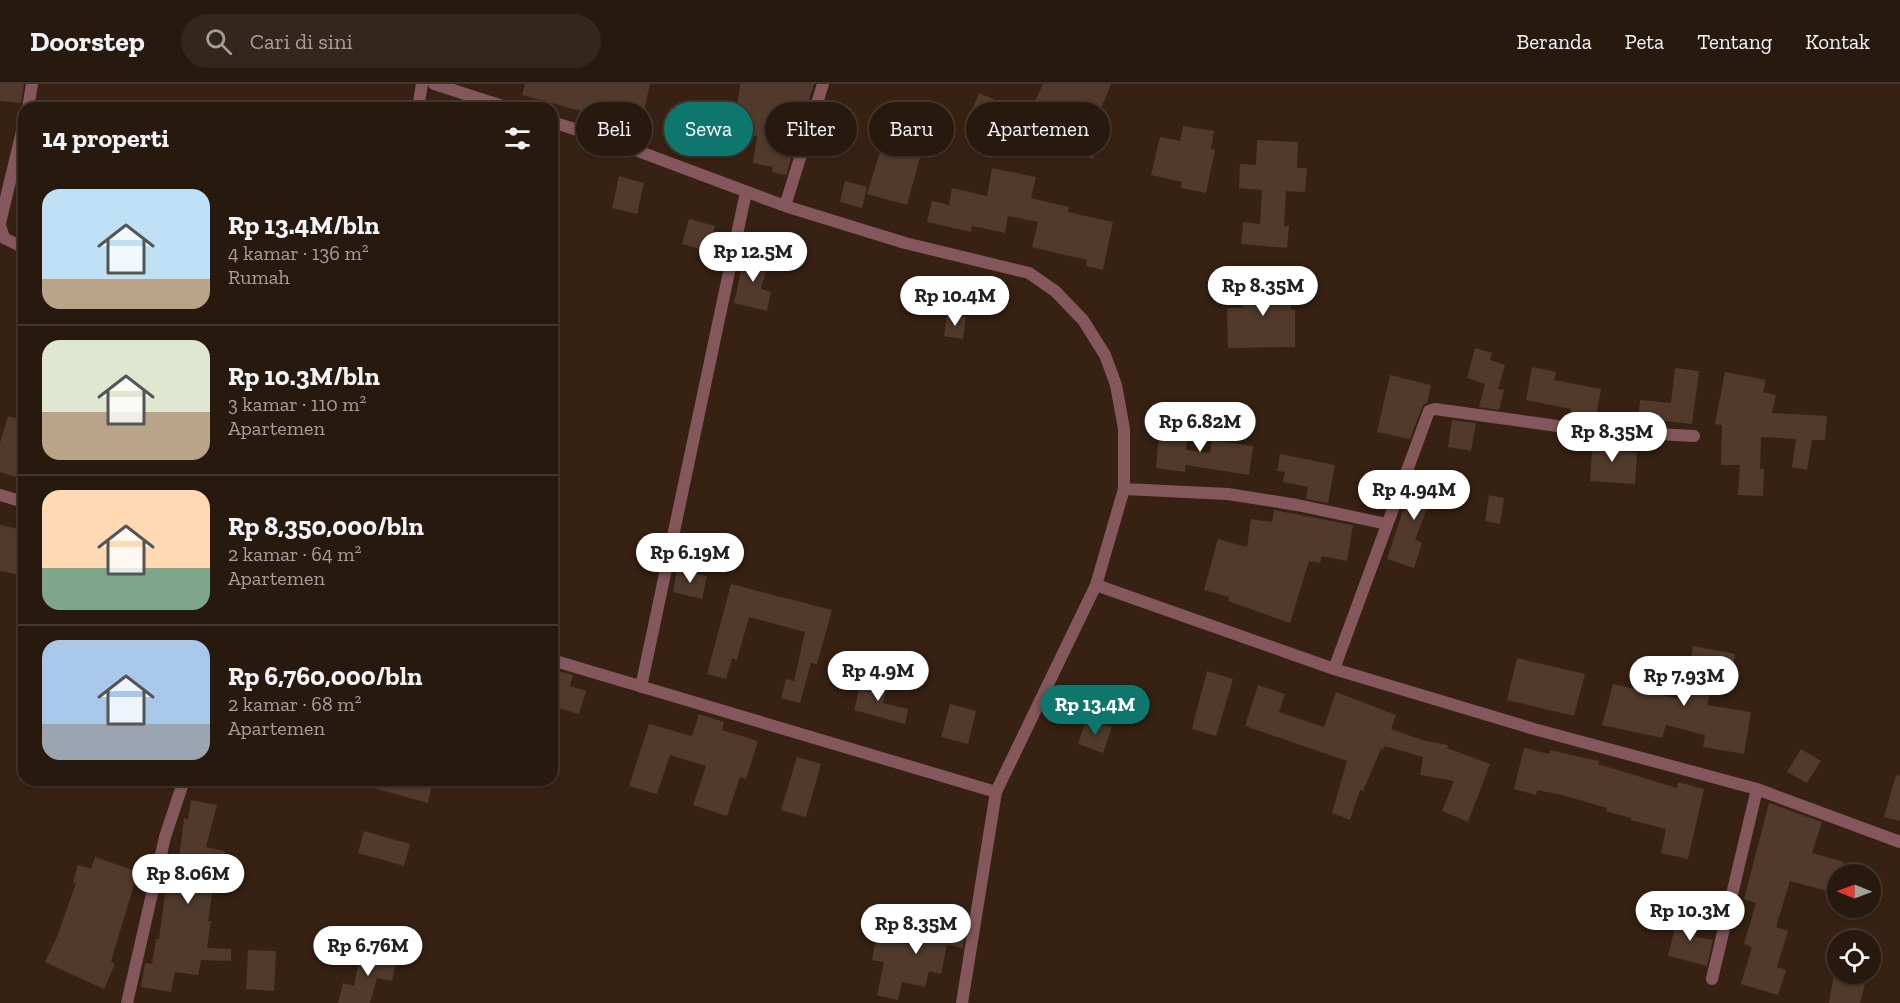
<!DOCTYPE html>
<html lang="id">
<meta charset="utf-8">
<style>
body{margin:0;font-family:"Zilla Slab",serif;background:#34261c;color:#f1f3f6;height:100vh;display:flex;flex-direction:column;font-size:22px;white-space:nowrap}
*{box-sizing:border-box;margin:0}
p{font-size:20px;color:#a5a09e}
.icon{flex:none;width:33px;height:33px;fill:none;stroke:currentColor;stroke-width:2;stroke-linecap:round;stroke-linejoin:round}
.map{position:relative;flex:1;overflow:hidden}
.drawer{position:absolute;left:18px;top:18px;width:540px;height:684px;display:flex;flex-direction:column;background:#28190e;border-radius:18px;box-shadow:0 2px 4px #0004,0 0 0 2px #44382e}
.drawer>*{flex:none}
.hud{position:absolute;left:576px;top:18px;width:570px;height:54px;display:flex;gap:12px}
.needle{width:39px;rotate:271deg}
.tools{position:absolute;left:1827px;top:780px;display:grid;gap:12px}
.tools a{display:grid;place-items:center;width:54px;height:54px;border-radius:50%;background:#28190e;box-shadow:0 2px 4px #0004,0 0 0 2px #44382e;font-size:30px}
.price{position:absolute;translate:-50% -51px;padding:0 14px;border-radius:21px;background:#fff;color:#222;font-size:20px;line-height:39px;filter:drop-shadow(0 2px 3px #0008)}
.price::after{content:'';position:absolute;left:50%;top:36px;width:18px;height:14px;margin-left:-9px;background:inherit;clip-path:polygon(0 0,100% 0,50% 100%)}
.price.selected{background:#0f766e;color:#fff}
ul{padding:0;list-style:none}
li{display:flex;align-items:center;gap:18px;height:150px;padding:0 24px}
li+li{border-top:2px solid #44382e}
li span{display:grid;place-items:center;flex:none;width:168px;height:120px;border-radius:18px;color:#555}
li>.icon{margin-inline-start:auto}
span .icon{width:72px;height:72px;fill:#fffc;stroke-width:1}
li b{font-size:26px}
h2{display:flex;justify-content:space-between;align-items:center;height:72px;padding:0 24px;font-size:26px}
.tag{padding:0 21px;border-radius:27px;background:#28190e;box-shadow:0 2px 4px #0004,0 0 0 2px #44382e;font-size:21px;line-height:54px}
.tag.selected{background:#0f766e;color:#fff}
header{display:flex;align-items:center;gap:36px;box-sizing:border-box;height:84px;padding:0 30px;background:#28190e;border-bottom:2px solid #44382e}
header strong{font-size:28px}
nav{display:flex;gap:33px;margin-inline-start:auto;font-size:21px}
.search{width:420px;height:54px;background:#34261c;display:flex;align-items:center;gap:15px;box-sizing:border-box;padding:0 21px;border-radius:33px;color:#a5a09e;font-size:22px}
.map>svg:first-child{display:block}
</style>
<header>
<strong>Doorstep</strong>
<div class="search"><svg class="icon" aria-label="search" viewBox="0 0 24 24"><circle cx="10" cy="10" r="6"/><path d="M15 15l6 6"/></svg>Cari di sini</div>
<nav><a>Beranda</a><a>Peta</a><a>Tentang</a><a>Kontak</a></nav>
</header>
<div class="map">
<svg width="1900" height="919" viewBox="0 0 1900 919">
<rect width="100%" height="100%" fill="#362113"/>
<path fill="#513a2c" d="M0,0H24L21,19L0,17Z
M525,0H650L644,27L607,18L603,33L522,11Z
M740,0H814L786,91L772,88L773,83L753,79L757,52L728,49L731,22L737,23Z
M1043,0H1111L1090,52L1100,56L1093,75L1023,47L1021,52L989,40L988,44L968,36L979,9L998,17L996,23L1027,35Z
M1183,42L1214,47L1211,65L1215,66L1206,109L1181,104L1182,98L1151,91L1160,53L1180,57Z
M907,54L924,59L907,121L867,110L880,68L902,74Z
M1257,56L1298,58L1297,84H1307L1305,108L1286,107L1284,142H1289L1287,164L1241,160L1243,138L1260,140L1262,106L1239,104L1240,80L1256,81Z
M992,84L1036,93L1031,114L1069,123L1068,128L1113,138L1103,186L1086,182L1087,176L1032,163L1038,138L1008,132L1005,149L972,142L971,148L927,138L932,117L949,121L952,104L987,112Z
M619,92L644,99L637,130L612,124Z
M845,97L867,103L862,124L840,118Z
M689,135L715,142L708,167L682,160Z
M745,169L769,175L761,205L771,208L767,227L734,219Z
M1290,196L1291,226H1295V263L1228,264L1227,224H1242L1241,198Z
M947,230L966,233L963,255L944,252Z
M1475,264L1492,269L1490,276L1505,281L1498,305L1504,306L1499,326L1479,323L1485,300L1467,294Z
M1532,283L1556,288L1554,296L1601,305L1595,337L1570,332L1571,325L1526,316Z
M1675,284L1699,287L1692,340L1638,334L1640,316L1671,319Z
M1725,288L1766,296L1763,308L1776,311L1772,329L1827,332L1825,356H1812L1807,386L1792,383L1796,355L1761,353L1760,385H1764L1763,412L1738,411L1740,381H1721L1722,341L1715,340Z
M1390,291L1431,301L1427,319L1423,321L1410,355L1377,348Z
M8,332L24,337V380L20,394L0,388V359Z
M1452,336L1476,339L1471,367L1448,363Z
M1160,338L1189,341L1186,366L1210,369L1212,356L1253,362L1249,391L1186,381L1185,388L1156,384Z
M1593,355L1620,356L1619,367L1637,369L1635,400L1590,397Z
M1280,370L1335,381L1328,419L1306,415L1308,403L1283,398L1285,388L1277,387Z
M1415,390L1433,397L1431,403L1449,410L1443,424L1429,419L1415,456L1422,459L1414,484L1387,475Z
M1489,411L1504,414L1500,440L1485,437Z
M1274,426L1353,441L1347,477L1322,472L1320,479L1309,477L1290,539L1228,517L1229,513L1204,506L1218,455L1247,463L1251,435L1272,438Z
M0,441L24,446V492L0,487Z
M677,486L707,492L702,515L673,508Z
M731,500L832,526L817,580L811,579L800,619L781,614L786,595L794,597L805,548L749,533L737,576L732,574L726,595L707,590Z
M1693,562L1735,570L1731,592L1715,590L1707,621L1751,628L1744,670L1703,663L1705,651L1666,641L1662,654L1602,641L1613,600L1685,616L1693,585L1689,584Z
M1517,574L1585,590L1574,632L1507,616Z
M558,587L573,591L570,602L586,607L579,630L552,622V598L555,599Z
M1207,587L1233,595L1216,652L1192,645Z
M862,593L888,599L883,619L908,625L905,640L854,626Z
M1258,601L1285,610L1279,628L1324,643L1336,608L1396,631L1391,645L1422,656L1448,661L1447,664L1490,680L1468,738L1442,727L1454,697L1420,691L1423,673L1385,662L1383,666L1381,665L1363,707L1360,706L1350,736L1332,729L1347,677L1245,642Z
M950,620L976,627L968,660L941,653Z
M699,630L724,638L722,646L758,657L746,695L740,693L727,732L693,721L706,682L670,671L657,710L629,702L649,640L692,652Z
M1087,634L1112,643L1103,669L1078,660Z
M1524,664L1549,670L1550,666L1599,677L1598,680L1677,704L1678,698L1704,705L1688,775L1661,769L1666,745L1631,736V734L1606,727L1607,724L1562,711L1537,706L1536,711L1514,705Z
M1801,665L1821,677L1807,699L1787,688Z
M797,673L821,680L806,733L781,726Z
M1896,691L1900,692V737L1884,733Z
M360,696H433L428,719L359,700Z
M191,716L217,721L206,763L225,767L220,792H215L208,837H211L207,864L231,865V877L201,876L198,891L175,888L171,908L141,903L145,879L152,880L156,855H159L168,788L177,790L184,734L188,735Z
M1769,719L1822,738L1812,769L1844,778L1840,790H1838L1835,809L1790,797L1776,843L1788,847L1777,883L1786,886L1778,911L1741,900L1752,863L1744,860L1756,819L1744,815Z
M364,747L410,760L404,782L358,769Z
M95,773L138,788L111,877L115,880L104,905L45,878L57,853L76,799L73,798L78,781L91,785Z
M1678,831L1699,835L1695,853L1713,856L1707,882L1668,872Z
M916,833L966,842L963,864L947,861L941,890L929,887L925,903L902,898L898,916L877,911L884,878L872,876L876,854L910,861Z
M361,865L397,873L392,897L377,894L370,919H338L343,899L354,902Z
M248,866L276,867L274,907L246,905Z
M1834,890L1867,892L1860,919H1829Z"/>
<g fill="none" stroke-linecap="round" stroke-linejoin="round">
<path stroke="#84575c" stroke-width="12" d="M434,0L509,24
M28,24L32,0
M418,24L422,0
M552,38L603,54L785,122L905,159L1029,189L1055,207L1083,236L1105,271L1116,301L1124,345V405L1096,501L996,708L962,919
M785,122L823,0
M0,139L24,39
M0,141L4,154L24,164
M1124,405L1228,410L1297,421L1387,440
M0,411L24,418
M1096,501L1334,585L1534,645L1757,705L1900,758
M552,576L996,708
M1334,585L1429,327L1435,325L1586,346L1694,352
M641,603L746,108
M1712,895L1757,705
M127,919L165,753L184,696"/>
</g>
</svg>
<div class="tools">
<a><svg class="needle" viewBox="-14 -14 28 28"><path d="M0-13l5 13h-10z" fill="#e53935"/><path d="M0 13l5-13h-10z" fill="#a5a09e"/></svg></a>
<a><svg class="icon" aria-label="locate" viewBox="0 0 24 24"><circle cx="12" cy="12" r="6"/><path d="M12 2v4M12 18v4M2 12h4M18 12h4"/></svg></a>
</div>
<b class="price" style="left:753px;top:199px">Rp 12.5M</b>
<b class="price" style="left:1263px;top:233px">Rp 8.35M</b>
<b class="price" style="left:955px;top:243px">Rp 10.4M</b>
<b class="price" style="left:1200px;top:369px">Rp 6.82M</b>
<b class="price" style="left:1612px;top:379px">Rp 8.35M</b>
<b class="price" style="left:1414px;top:437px">Rp 4.94M</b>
<b class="price" style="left:690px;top:500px">Rp 6.19M</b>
<b class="price" style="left:878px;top:618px">Rp 4.9M</b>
<b class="price" style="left:1684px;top:623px">Rp 7.93M</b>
<b class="price selected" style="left:1095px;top:652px">Rp 13.4M</b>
<b class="price" style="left:188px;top:821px">Rp 8.06M</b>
<b class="price" style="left:1690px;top:858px">Rp 10.3M</b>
<b class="price" style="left:916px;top:871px">Rp 8.35M</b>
<b class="price" style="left:368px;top:893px">Rp 6.76M</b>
<div class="hud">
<a class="tag">Beli</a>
<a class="tag selected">Sewa</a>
<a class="tag">Filter</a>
<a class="tag">Baru</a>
<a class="tag">Apartemen</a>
</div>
<section class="drawer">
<h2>14 properti<svg class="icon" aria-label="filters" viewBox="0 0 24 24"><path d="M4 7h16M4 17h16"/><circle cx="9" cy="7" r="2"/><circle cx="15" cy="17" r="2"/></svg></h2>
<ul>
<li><span style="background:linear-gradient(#bfe0f5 75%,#b9a48a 0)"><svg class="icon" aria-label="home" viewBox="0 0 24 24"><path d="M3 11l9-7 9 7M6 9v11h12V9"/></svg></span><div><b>Rp 13.4M/bln</b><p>4 kamar · 136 m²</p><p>Rumah</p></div></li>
<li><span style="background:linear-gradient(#dfe7d0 60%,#b9a48a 0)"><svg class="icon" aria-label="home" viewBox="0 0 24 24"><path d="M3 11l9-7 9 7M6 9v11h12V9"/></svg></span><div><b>Rp 10.3M/bln</b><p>3 kamar · 110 m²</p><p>Apartemen</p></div></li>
<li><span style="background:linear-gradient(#ffd9b3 65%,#7fa58c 0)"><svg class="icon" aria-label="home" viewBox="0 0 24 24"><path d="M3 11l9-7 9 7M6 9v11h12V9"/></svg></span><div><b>Rp 8,350,000/bln</b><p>2 kamar · 64 m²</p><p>Apartemen</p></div></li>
<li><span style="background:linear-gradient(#a9c7e8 70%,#9aa5b1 0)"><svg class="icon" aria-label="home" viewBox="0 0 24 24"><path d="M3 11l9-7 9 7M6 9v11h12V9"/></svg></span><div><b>Rp 6,760,000/bln</b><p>2 kamar · 68 m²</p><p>Apartemen</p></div></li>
</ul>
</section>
</div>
